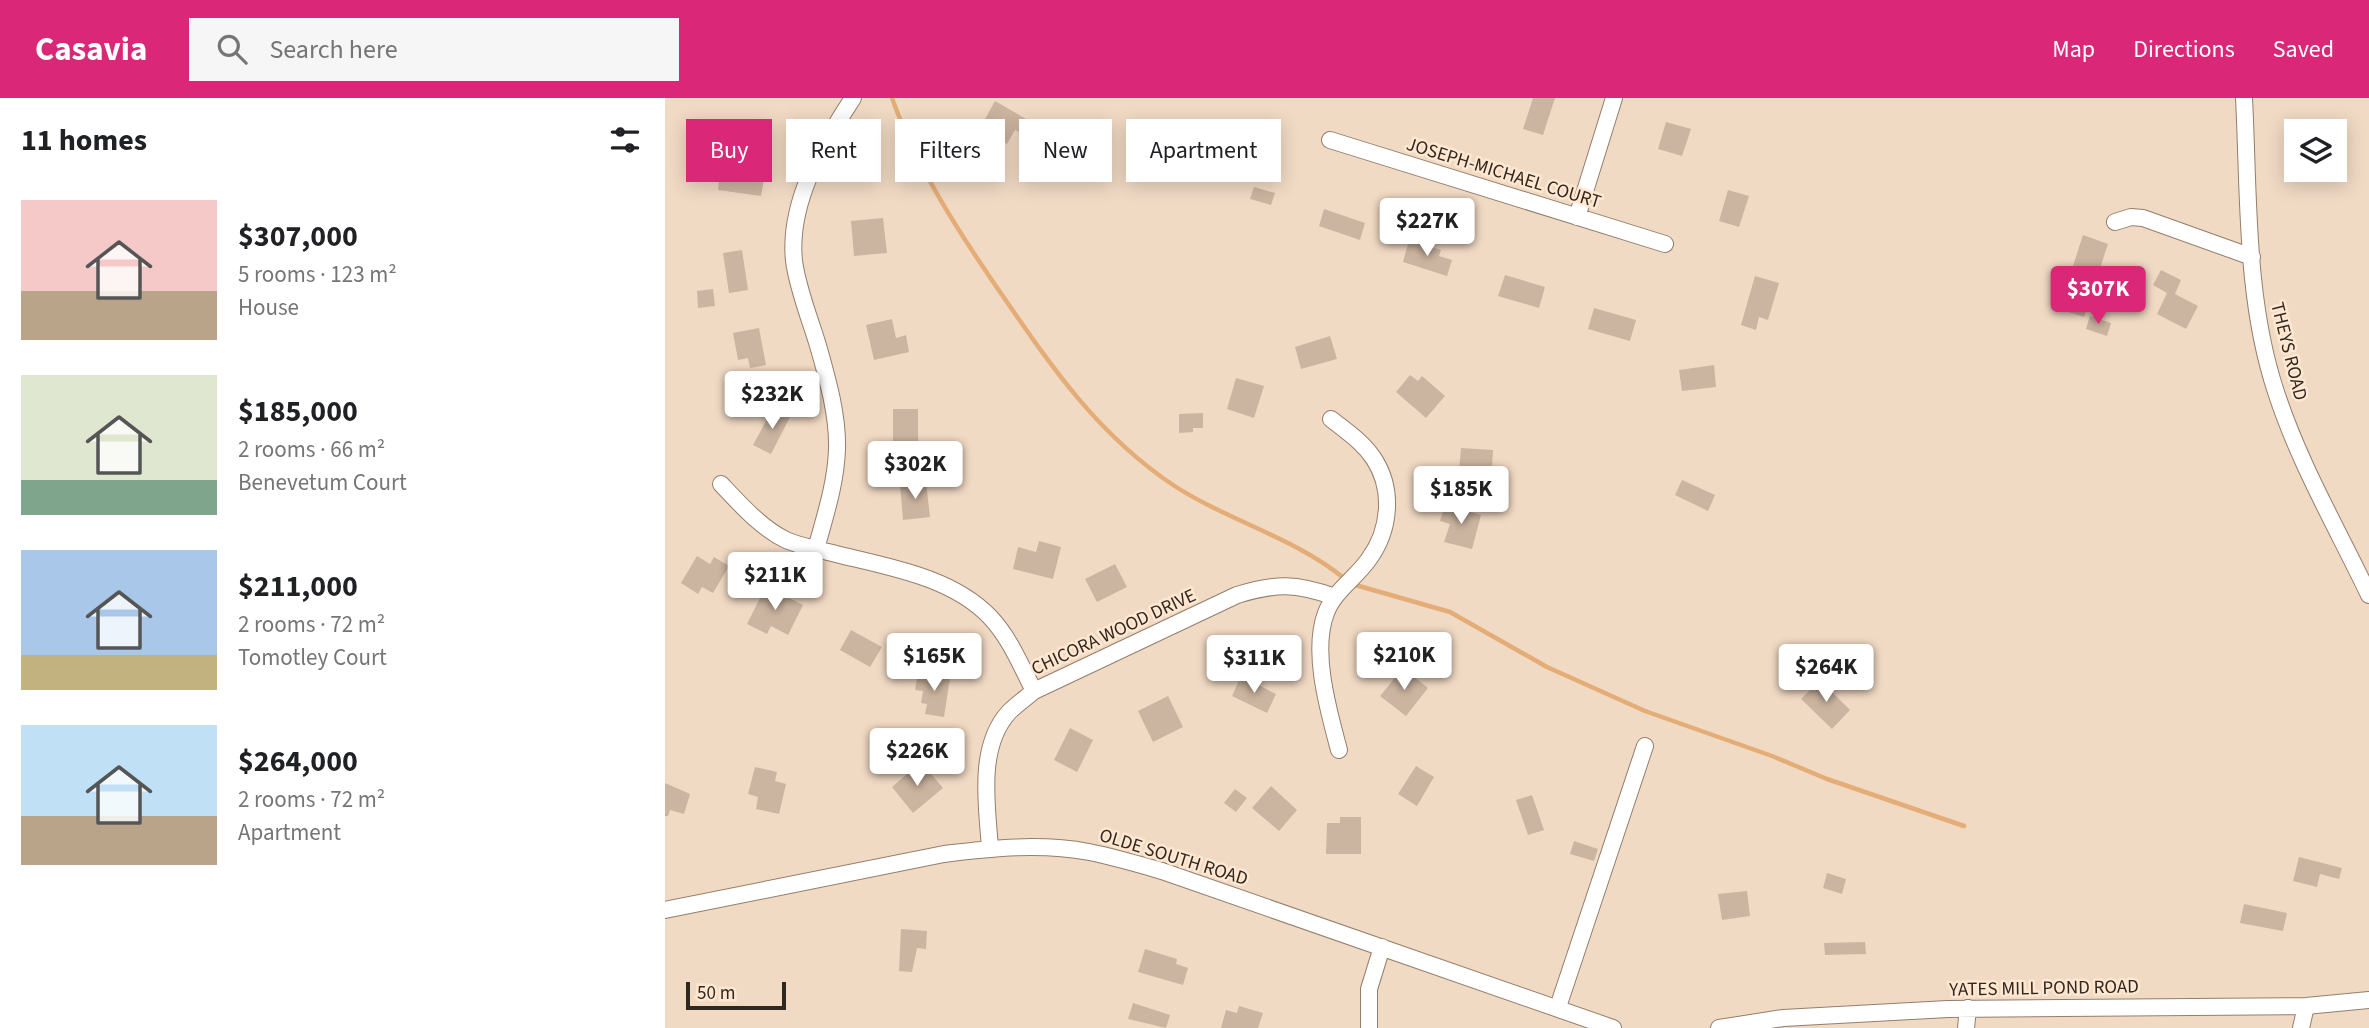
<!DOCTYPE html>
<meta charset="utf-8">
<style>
body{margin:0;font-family:"Source Sans 3",sans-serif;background:#f6f6f6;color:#202124;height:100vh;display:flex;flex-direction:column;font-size:26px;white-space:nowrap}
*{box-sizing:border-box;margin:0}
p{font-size:23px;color:#757577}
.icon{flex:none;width:38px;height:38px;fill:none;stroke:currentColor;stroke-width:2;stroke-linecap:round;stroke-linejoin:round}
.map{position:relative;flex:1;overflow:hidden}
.side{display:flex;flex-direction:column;background:#fff;width:665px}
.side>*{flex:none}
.guide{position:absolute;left:21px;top:21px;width:665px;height:63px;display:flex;gap:14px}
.controls{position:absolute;left:1619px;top:21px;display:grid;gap:14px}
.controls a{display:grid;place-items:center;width:63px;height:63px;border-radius:0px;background:#fff;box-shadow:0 4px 18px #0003;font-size:35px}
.scale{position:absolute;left:21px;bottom:18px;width:100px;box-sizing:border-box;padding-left:7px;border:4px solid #30271f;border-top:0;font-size:19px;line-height:24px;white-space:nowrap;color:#30271f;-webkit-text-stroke:5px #ffe7d1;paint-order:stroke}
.price{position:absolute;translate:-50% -60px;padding:0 16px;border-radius:7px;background:#fff;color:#222;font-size:23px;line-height:46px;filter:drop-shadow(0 2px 4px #0008)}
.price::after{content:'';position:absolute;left:50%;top:42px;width:21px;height:16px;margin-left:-10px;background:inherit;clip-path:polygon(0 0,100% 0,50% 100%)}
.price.active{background:#db2777;color:#fff}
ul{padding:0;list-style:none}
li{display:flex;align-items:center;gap:21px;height:175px;padding:0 21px}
li span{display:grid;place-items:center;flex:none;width:196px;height:140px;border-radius:0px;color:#555}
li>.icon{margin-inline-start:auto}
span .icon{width:84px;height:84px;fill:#fffc;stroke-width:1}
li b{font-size:30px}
h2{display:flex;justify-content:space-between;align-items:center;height:84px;padding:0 21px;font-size:30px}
.tag{padding:0 24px;border-radius:0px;background:#fff;box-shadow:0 4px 18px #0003;font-size:24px;line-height:63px}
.tag.active{background:#db2777;color:#fff}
header{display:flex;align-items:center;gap:42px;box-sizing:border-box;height:98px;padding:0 35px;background:#db2777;color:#fff}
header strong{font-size:33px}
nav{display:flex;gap:38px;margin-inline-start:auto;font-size:24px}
.search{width:490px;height:63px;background:#f6f6f6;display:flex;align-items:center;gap:18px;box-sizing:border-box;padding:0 24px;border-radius:0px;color:#757577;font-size:26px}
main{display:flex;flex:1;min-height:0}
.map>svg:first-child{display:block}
</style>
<header>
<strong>Casavia</strong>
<div class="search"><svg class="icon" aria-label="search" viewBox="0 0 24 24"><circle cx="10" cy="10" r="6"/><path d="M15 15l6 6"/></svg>Search here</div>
<nav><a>Map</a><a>Directions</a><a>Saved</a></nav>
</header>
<main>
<section class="side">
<h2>11 homes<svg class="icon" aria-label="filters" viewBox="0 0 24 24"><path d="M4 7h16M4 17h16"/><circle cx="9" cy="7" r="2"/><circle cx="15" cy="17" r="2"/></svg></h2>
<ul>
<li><span style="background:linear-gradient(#f6c9c9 65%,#b9a48a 0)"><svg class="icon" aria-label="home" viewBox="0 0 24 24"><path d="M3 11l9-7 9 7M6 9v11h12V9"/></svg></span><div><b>$307,000</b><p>5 rooms · 123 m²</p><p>House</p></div></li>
<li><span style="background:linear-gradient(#dfe7d0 75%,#7fa58c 0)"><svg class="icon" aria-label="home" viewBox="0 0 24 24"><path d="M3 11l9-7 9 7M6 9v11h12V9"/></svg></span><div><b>$185,000</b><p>2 rooms · 66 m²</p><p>Benevetum Court</p></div></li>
<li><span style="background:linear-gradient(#a9c7e8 75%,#c2b280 0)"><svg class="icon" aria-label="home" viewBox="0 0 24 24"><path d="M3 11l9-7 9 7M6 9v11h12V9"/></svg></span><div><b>$211,000</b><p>2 rooms · 72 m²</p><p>Tomotley Court</p></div></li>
<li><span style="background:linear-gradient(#bfe0f5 65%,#b9a48a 0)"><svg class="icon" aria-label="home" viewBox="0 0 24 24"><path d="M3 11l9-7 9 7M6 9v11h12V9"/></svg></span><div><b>$264,000</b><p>2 rooms · 72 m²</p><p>Apartment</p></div></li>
</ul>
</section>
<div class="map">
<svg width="1704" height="930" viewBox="0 0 1704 930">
<rect width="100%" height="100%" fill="#f1dac4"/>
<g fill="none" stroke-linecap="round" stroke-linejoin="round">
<path stroke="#e4ad77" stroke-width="4.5" d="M227,0C252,70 293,133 335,194C386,268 432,336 508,387C563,423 629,439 680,481
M687,486L785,514L882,569L980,613L1107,658L1162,681L1299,728"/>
</g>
<path fill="#ccb5a0" d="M868,0H890L878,37L858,31Z
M330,3L363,22L356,35L350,32L342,46L315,30Z
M1001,24L1026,31L1017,58L993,51Z
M67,58L89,61L87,79L99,81L96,98L53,92L55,73L65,74Z
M589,89L610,95L606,107L585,101Z
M1063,92L1084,98L1074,129L1054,123Z
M659,111L700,125L695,142L654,128Z
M218,120L222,155L189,158L186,123Z
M1418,137L1443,146L1419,219L1394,211Z
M744,142L776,152L774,158L787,162L782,178L738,164Z
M77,152L83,192L64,195L58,155Z
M1496,172L1516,182L1510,196L1533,208L1521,231L1492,216L1502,195L1488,187Z
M840,177L880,189L874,210L833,198Z
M1090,178L1114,185L1103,222L1094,219L1091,232L1076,227Z
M48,191L50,208L33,210L32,193Z
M929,210L971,222L965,243L923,231Z
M1425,218L1446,225L1442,238L1421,231Z
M227,221L231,240L241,237L244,254L209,262L201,227Z
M94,230L101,267L85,270L83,260L73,262L68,235Z
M665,238L672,261L636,271L630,249Z
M1049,267L1051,289L1017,293L1014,272Z
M745,277L753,283L757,278L780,298L761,320L731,294Z
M571,280L599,288L589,320L562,311Z
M108,310L125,319L106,356L88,347Z
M228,311H253V348H228Z
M538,315V330H528V334L514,335V316Z
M796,350L828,352L826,386L793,384Z
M1017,382L1050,397L1043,413L1010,397Z
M261,384L265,419L238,422L235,387Z
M780,407L816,417L807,451L779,444L785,426L775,423Z
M374,443L396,449L388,481L348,471L353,449L371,454Z
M32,458L45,466L49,459L64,468L48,495L37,489L33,496L16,485Z
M450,466L462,489L432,504L420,481Z
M101,488L138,507L123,537L106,528L102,536L82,526Z
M186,532L217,549L205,569L175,552Z
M738,570L763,590L741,618L715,598Z
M253,575L285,580L279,619L260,616L262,606L256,605L258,593L250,592Z
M576,578L611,596L602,615L567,598Z
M1155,582L1185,612L1167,631L1136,601Z
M503,598L518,629L488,644L473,613Z
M405,630L428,642L412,674L389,662Z
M256,664L278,690L248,715L227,689Z
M751,668L769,679L752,708L733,696Z
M90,669L112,674L110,683L121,686L114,716L91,711L93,699L83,696Z
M0,685L25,696L19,716L5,712L3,718H0Z
M606,688L632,712L614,733L587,710Z
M570,691L582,700L571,714L559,705Z
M867,697L879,732L863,737L851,702Z
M675,719H696V756H661L662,725H675Z
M909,743L933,751L929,763L905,756Z
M1634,759L1677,770L1674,781L1655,776L1652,789L1628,783Z
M1162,775L1181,781L1177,796L1158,790Z
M1082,793L1085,818L1057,822L1053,796Z
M1579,806L1622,815L1618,833L1575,825Z
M236,831L262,833L261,851L252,850L247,874L234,873Z
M1200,844L1201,856L1160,857L1159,845Z
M480,851L512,861L511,866L523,870L518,887L473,874Z
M468,905L505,917L501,930L463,921Z
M574,908L598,915L593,930H556L561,912L572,915Z"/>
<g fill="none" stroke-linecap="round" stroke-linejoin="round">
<defs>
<path id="minor" d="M1579,0C1584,97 1580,201 1611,294C1634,365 1672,430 1704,497
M665,42L1000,146
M912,119L949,0
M1450,124L1466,119L1478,120L1587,159
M666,321C681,333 698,344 709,361C729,392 725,432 704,461C691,480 669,493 661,515C646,554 664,614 674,652
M56,386C75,406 96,430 121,442C134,448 149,450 163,454C217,468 285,477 325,519C345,540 356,568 369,593
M151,451C160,418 171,385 172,351C173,318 163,283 154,251C146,223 133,193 129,163C123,105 157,47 188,0
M325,750C322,708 312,649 344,614C352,606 361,600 369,593L572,497C611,485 631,485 670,499
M0,812L279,756C327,750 376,745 424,754C449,759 473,766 497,773L948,930
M893,909L980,648
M704,930V891L717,849
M1054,930L1118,920L1283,911L1641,908L1704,902
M1301,930L1303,910
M1636,930L1641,908"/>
</defs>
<use href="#minor" stroke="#947e6b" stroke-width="18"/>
<use href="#minor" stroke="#fff" stroke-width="16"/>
</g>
<g text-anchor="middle" stroke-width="5" stroke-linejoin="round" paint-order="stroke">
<g font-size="19" fill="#30271f" stroke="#ffe7d1">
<text transform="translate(839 74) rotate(17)" y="7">JOSEPH-MICHAEL COURT</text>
<text transform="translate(1625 253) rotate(76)" y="7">THEYS ROAD</text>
<text transform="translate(448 533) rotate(-25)" y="7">CHICORA WOOD DRIVE</text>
<text transform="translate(509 758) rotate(17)" y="7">OLDE SOUTH ROAD</text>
<text transform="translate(1379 889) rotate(-1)" y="7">YATES MILL POND ROAD</text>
</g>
</g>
</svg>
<div class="controls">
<a><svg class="icon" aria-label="layers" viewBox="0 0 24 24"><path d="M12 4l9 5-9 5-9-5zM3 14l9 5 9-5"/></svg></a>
</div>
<div class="scale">50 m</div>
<b class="price" style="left:762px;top:160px">$227K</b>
<b class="price active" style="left:1433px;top:228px">$307K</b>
<b class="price" style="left:107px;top:333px">$232K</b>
<b class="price" style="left:250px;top:403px">$302K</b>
<b class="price" style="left:796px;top:428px">$185K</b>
<b class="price" style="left:110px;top:514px">$211K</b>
<b class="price" style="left:739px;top:594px">$210K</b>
<b class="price" style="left:269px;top:595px">$165K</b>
<b class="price" style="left:589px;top:597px">$311K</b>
<b class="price" style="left:1161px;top:606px">$264K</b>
<b class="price" style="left:252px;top:690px">$226K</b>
<div class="guide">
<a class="tag active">Buy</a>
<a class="tag">Rent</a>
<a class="tag">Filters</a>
<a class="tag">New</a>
<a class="tag">Apartment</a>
</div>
</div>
</main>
